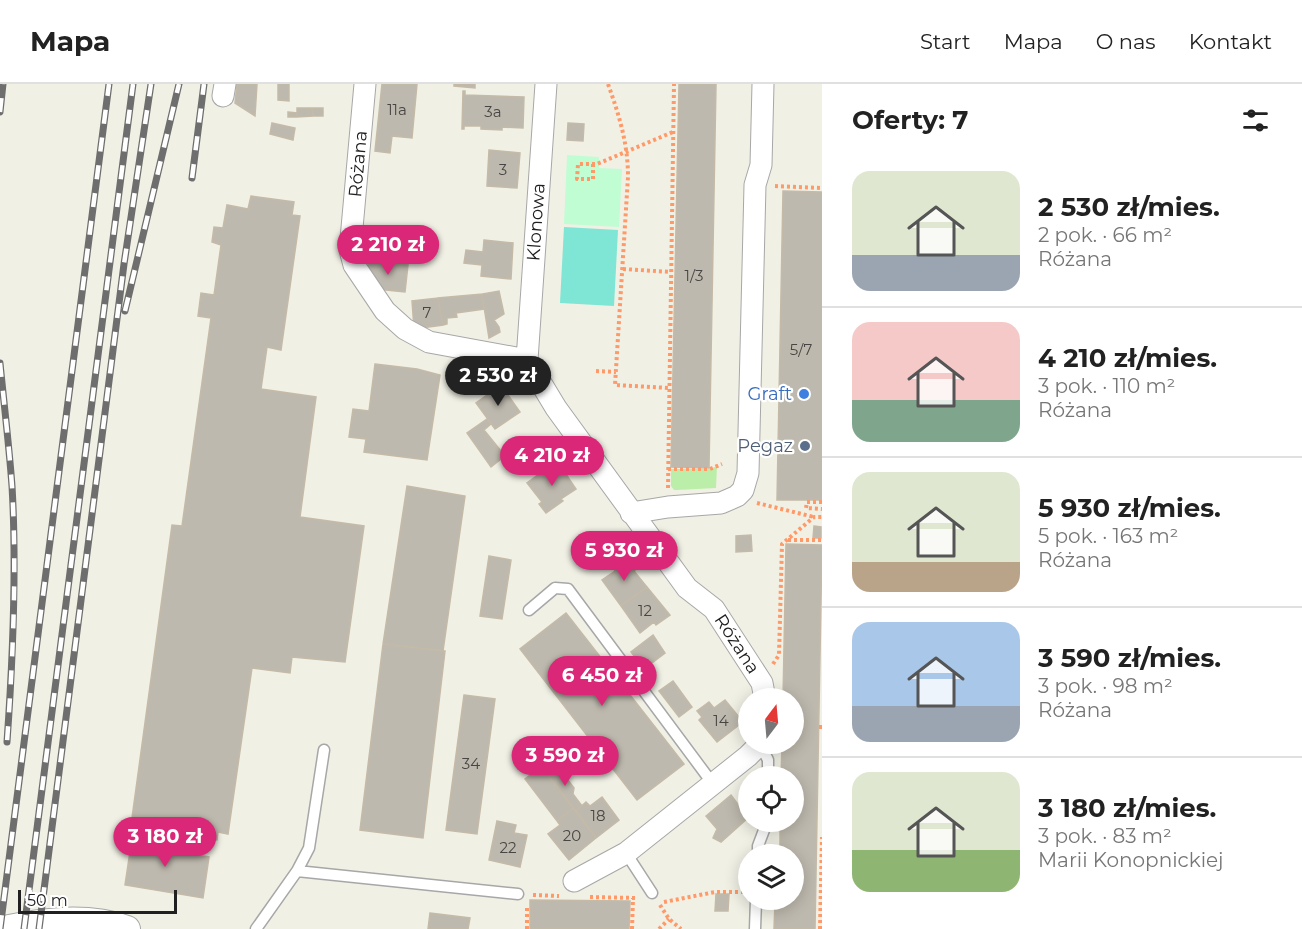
<!DOCTYPE html>
<html lang="pl">
<meta charset="utf-8">
<style>
body{margin:0;font-family:Montserrat,sans-serif;background:#f2f2f2;color:#222;height:100vh;display:flex;flex-direction:column;font-size:22px;white-space:nowrap}
*{box-sizing:border-box;margin:0}
p{font-size:20px;color:#767676}
.icon{flex:none;width:33px;height:33px;fill:none;stroke:currentColor;stroke-width:2;stroke-linecap:round;stroke-linejoin:round}
.map{position:relative;flex:1;overflow:hidden}
.side{display:flex;flex-direction:column;background:#fff;width:480px}
.side>*{flex:none}
.needle{width:39px;rotate:16deg}
.controls{position:absolute;left:738px;top:604px;display:grid;gap:12px}
.controls a{display:grid;place-items:center;width:66px;height:66px;border-radius:50%;background:#fff;box-shadow:0 3px 15px #0003;font-size:30px}
.scale{position:absolute;left:18px;bottom:15px;width:159px;box-sizing:border-box;padding-left:6px;border:3px solid #202020;border-top:0;font-size:16px;line-height:21px;white-space:nowrap;color:#202020;-webkit-text-stroke:4px #fff;paint-order:stroke}
.price{position:absolute;translate:-50% -51px;padding:0 14px;border-radius:21px;background:#db2777;color:#fff;font-size:20px;line-height:39px;filter:drop-shadow(0 2px 3px #0008)}
.price::after{content:'';position:absolute;left:50%;top:36px;width:18px;height:14px;margin-left:-9px;background:inherit;clip-path:polygon(0 0,100% 0,50% 100%)}
.price.on{background:#222;color:#fff}
ul{padding:0;list-style:none}
li{display:flex;align-items:center;gap:18px;height:150px;padding:0 30px}
li+li{border-top:2px solid #e0e0e0}
li span{display:grid;place-items:center;flex:none;width:168px;height:120px;border-radius:18px;color:#555}
li>.icon{margin-inline-start:auto}
span .icon{width:72px;height:72px;fill:#fffc;stroke-width:1}
li b{font-size:26px}
h2{display:flex;justify-content:space-between;align-items:center;height:72px;padding:0 30px;font-size:26px}
header{display:flex;align-items:center;gap:36px;box-sizing:border-box;height:84px;padding:0 30px;background:#fff;border-bottom:2px solid #e0e0e0}
header strong{font-size:28px}
nav{display:flex;gap:33px;margin-inline-start:auto;font-size:21px}
main{display:flex;flex:1;min-height:0}
.map>svg:first-child{display:block}
</style>
<header>
<strong>Mapa</strong>
<nav><a>Start</a><a>Mapa</a><a>O nas</a><a>Kontakt</a></nav>
</header>
<main>
<div class="map">
<svg width="822" height="845" viewBox="0 0 822 845">
<rect width="100%" height="100%" fill="#f1f0e5"/>
<path fill="#bbeea8" d="M717,382L716,404L677,406H674L671,402V385H710Z"/>
<path fill="#c0fdd3" d="M567,71L599,73V84L622,85L619,143L564,140Z"/>
<path fill="#7fe5d4" d="M564,143L618,146L614,222L560,219Z"/>
<path fill="#beb9ae" stroke="#c4baa7" stroke-width="1.5" d="M237,0H257L255,32L235,19Z
M278,0H289V17L278,16Z
M382,0H417L412,54L392,52L390,69L375,67Z
M454,0H475V4L454,2Z
M679,0H716L709,384L671,383Z
M463,7H465V11L524,13L523,44L502,43V46L481,45V42H464V45H462Z
M297,24H312L313,32L297,33Z
M312,24H323V32H313Z
M288,28L297,29V33H288Z
M272,39L295,44L293,56L270,50Z
M568,39L584,40L583,57L567,56Z
M489,66L520,69L517,104L487,102Z
M783,107L822,108V416H777Z
M251,112L294,118L292,131L300,132L281,266L267,263L261,305L316,313L300,433L364,442L345,578L292,573L290,589L252,584L228,750L218,748L217,756L136,744L137,735L132,734L172,441L182,442L211,234L198,232L201,209L214,211L221,161L212,158L214,143L223,144L227,121L248,125Z
M484,156L513,159L511,195L481,192L482,181L464,179L466,166L483,168Z
M369,178L408,181L405,208L376,205L368,192Z
M499,207L504,230L494,236L499,243L500,248L489,254L482,210Z
M482,210L484,225L456,229L457,233L447,234V240L443,241L438,214Z
M438,214L443,241L414,245L412,217Z
M375,280L417,285L440,291L427,376L364,368L366,355L349,353L353,325L369,327Z
M501,301L520,328L495,345L476,319Z
M487,335L491,340L484,346L505,372L491,383L467,349Z
M557,377L576,405L561,415L563,417L546,429L539,420L542,418L527,399Z
M407,402L465,412L443,567L383,560Z
M814,442L821,443V454H813Z
M751,451L752,467L736,468V452Z
M786,460L822,461L815,845H774L775,818L794,816V771H780V738H794V693H781L782,660H794V615H783Z
M489,472L511,476L502,535L480,532Z
M628,473L637,484L634,487L647,503L621,522L602,496L615,487L613,483Z
M647,503L670,531L656,541L654,538L640,549L621,522Z
M566,529L684,680L637,716L520,565Z
M653,551L665,569L644,585L631,568Z
M383,560L445,567L423,754L360,746Z
M673,597L692,623L679,633L659,607Z
M464,611L495,615L477,750L446,746Z
M725,616L743,638L717,658L699,636L702,633L697,627L709,618L714,624Z
M541,683L573,724L557,737L525,695Z
M558,683L574,704L573,710L582,722L576,727L547,690Z
M731,711L748,734L721,758L713,754L717,745L706,732Z
M602,713L619,736L596,754L576,727L586,718L590,722Z
M573,724L596,754L569,776L548,750L560,741L557,737Z
M497,737L516,741L514,749L527,751L520,783L489,776Z
M136,744L154,747L151,765L209,773L203,814L125,801L131,761L133,762Z
M716,810H729L728,827H715Z
M530,816L630,817L629,845H530Z
M430,829L470,834L468,845H428Z"/>
<g fill="none" stroke-linecap="round" stroke-linejoin="round">
<defs>
<path id="service" d="M529,526L555,504L568,505L713,700
M760,660L768,676V693
M626,769L652,809
M758,771V762L767,738
M297,787L518,810
M256,845L297,787L309,764L324,666
M755,845L756,816"/>
<path id="minor" d="M365,0L350,166L354,181L385,227L405,245L429,258L527,276L556,324L687,504L714,525L762,599L765,615
M223,12L225,0
M527,276L546,0
M631,429L668,423L721,419L737,412L743,406L748,389L755,101L761,81L763,0
M574,797L626,769L748,672L760,660"/>
<path id="tertiary" d="M4,845C44,837 87,831 127,845"/>
</defs>
<use href="#service" stroke="#a7a7a7" stroke-width="13"/>
<use href="#minor" stroke="#a7a7a7" stroke-width="23"/>
<use href="#tertiary" stroke="#a7a7a7" stroke-width="28"/>
<path stroke="#ff9968" stroke-width="4" stroke-dasharray="3 3" stroke-linecap="butt" d="M608,0C619,31 628,59 628,93L615,301L669,304
M593,80V95H577L578,80H597L673,48
M775,102L822,104
M623,185L671,188
M596,287L616,288
M668,385H710L722,380
M668,404L674,0
M822,418H807L806,424L822,425
M757,419L814,433
M788,456H822
M773,580L779,571L782,460L814,433H822
M819,643H822
M533,811L559,812
M590,813L637,814
M664,818L715,808H743
M660,821L669,835L681,845
M527,845V822
M632,845L633,814
M659,845L669,835
M820,845L822,753"/>
<use href="#service" stroke="#fff" stroke-width="10"/>
<use href="#minor" stroke="#fff" stroke-width="21"/>
<use href="#tertiary" stroke="#fff" stroke-width="26"/>
<defs>
<path id="rail" d="M0,28L3,0
M192,94L204,0
M125,227L179,0
M0,279C4,320 9,361 12,402C17,487 13,573 7,658
M0,845L109,0
M24,845L133,0
M39,845L124,180L151,0"/>
</defs>
<use href="#rail" stroke="#6e6e6e" stroke-width="7"/>
<use href="#rail" stroke="#fff" stroke-width="4.5" stroke-dasharray="14" stroke-linecap="butt"/>
</g>
<circle fill="#3f7fe0" stroke="#fff" stroke-width="2" cx="804" cy="310" r="6"/>
<circle fill="#5c6f8a" stroke="#fff" stroke-width="2" cx="805" cy="362" r="6"/>
<g text-anchor="middle" stroke-width="4.5" stroke-linejoin="round" paint-order="stroke">
<g font-size="15" fill="#484644">
<text x="397" y="31">11a</text>
<text x="493" y="33">3a</text>
<text x="503" y="91">3</text>
<text x="694" y="197">1/3</text>
<text x="427" y="234">7</text>
<text x="801" y="271">5/7</text>
<text x="645" y="532">12</text>
<text x="721" y="642">14</text>
<text x="471" y="685">34</text>
<text x="598" y="737">18</text>
<text x="572" y="757">20</text>
<text x="508" y="769">22</text>
</g>
<g font-size="18" fill="#202020" stroke="#fff">
<text transform="translate(358 80) rotate(-85)" y="6">Różana</text>
<text transform="translate(536 138) rotate(-86)" y="6">Klonowa</text>
<text transform="translate(737 560) rotate(57)" y="6">Różana</text>
</g>
<g font-size="18" fill="#366cbe" stroke="#fff" text-anchor="end">
<text x="792" y="316">Graft</text>
</g>
<g font-size="18" fill="#4e5e75" stroke="#fff" text-anchor="end">
<text x="793" y="368">Pegaz</text>
</g>
</g>
</svg>
<div class="controls">
<a><svg class="needle" viewBox="-14 -14 28 28"><path d="M0-13l5 13h-10z" fill="#e53935"/><path d="M0 13l5-13h-10z" fill="#767676"/></svg></a>
<a><svg class="icon" aria-label="locate" viewBox="0 0 24 24"><circle cx="12" cy="12" r="6"/><path d="M12 2v4M12 18v4M2 12h4M18 12h4"/></svg></a>
<a><svg class="icon" aria-label="layers" viewBox="0 0 24 24"><path d="M12 4l9 5-9 5-9-5zM3 14l9 5 9-5"/></svg></a>
</div>
<div class="scale">50 m</div>
<b class="price" style="left:388px;top:192px">2 210 zł</b>
<b class="price on" style="left:498px;top:323px">2 530 zł</b>
<b class="price" style="left:552px;top:403px">4 210 zł</b>
<b class="price" style="left:624px;top:498px">5 930 zł</b>
<b class="price" style="left:602px;top:623px">6 450 zł</b>
<b class="price" style="left:565px;top:703px">3 590 zł</b>
<b class="price" style="left:165px;top:784px">3 180 zł</b>
</div>
<section class="side">
<h2>Oferty: 7<svg class="icon" aria-label="filters" viewBox="0 0 24 24"><path d="M4 7h16M4 17h16"/><circle cx="9" cy="7" r="2"/><circle cx="15" cy="17" r="2"/></svg></h2>
<ul>
<li><span style="background:linear-gradient(#dfe7d0 70%,#9aa5b1 0)"><svg class="icon" aria-label="home" viewBox="0 0 24 24"><path d="M3 11l9-7 9 7M6 9v11h12V9"/></svg></span><div><b>2 530 zł/mies.</b><p>2 pok. · 66 m²</p><p>Różana</p></div></li>
<li><span style="background:linear-gradient(#f6c9c9 65%,#7fa58c 0)"><svg class="icon" aria-label="home" viewBox="0 0 24 24"><path d="M3 11l9-7 9 7M6 9v11h12V9"/></svg></span><div><b>4 210 zł/mies.</b><p>3 pok. · 110 m²</p><p>Różana</p></div></li>
<li><span style="background:linear-gradient(#dfe7d0 75%,#b9a48a 0)"><svg class="icon" aria-label="home" viewBox="0 0 24 24"><path d="M3 11l9-7 9 7M6 9v11h12V9"/></svg></span><div><b>5 930 zł/mies.</b><p>5 pok. · 163 m²</p><p>Różana</p></div></li>
<li><span style="background:linear-gradient(#a9c7e8 70%,#9aa5b1 0)"><svg class="icon" aria-label="home" viewBox="0 0 24 24"><path d="M3 11l9-7 9 7M6 9v11h12V9"/></svg></span><div><b>3 590 zł/mies.</b><p>3 pok. · 98 m²</p><p>Różana</p></div></li>
<li><span style="background:linear-gradient(#dfe7d0 65%,#8fb573 0)"><svg class="icon" aria-label="home" viewBox="0 0 24 24"><path d="M3 11l9-7 9 7M6 9v11h12V9"/></svg></span><div><b>3 180 zł/mies.</b><p>3 pok. · 83 m²</p><p>Marii Konopnickiej</p></div></li>
</ul>
</section>
</main>
